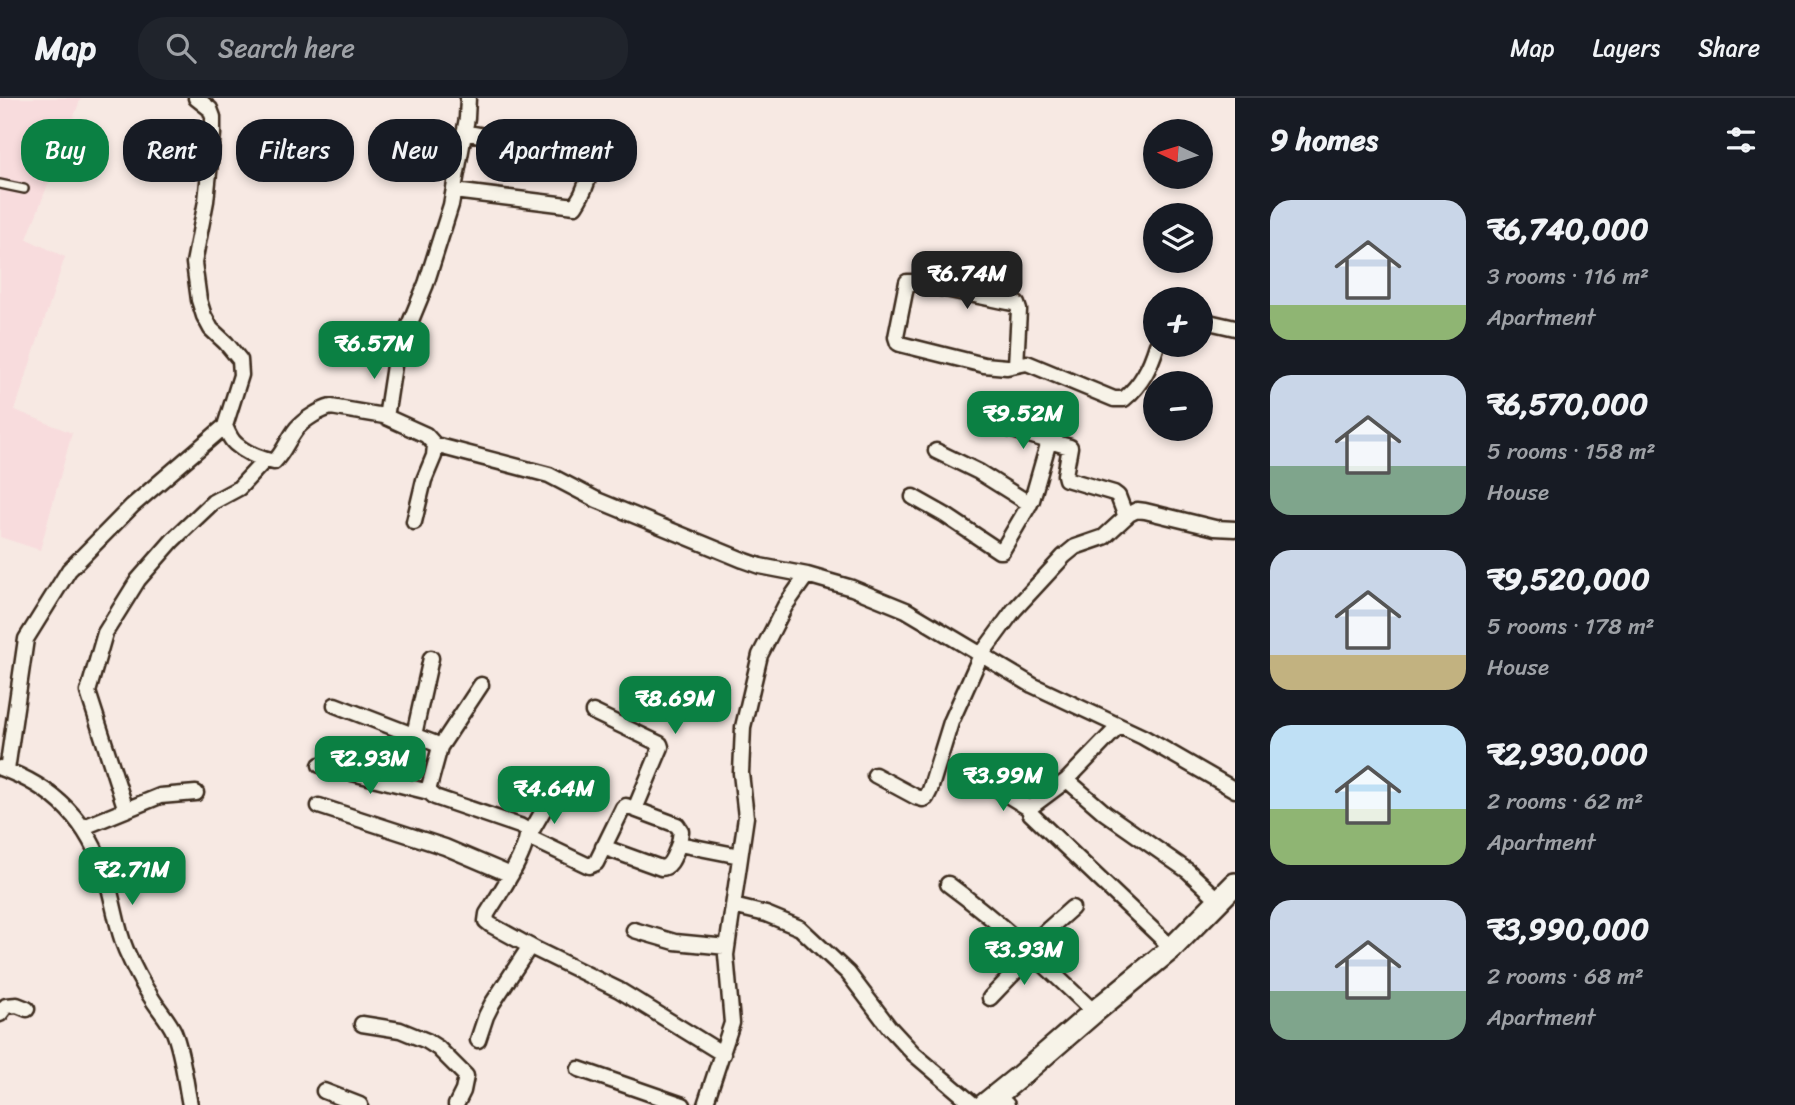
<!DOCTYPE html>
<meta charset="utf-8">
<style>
body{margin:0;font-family:Sriracha,sans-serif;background:#20242c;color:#f1f3f6;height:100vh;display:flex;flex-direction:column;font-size:26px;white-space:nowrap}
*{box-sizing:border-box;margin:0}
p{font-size:23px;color:#9ea1a6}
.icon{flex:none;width:38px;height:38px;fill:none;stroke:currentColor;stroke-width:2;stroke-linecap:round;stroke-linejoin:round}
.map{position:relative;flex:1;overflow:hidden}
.side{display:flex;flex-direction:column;background:#171b24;width:560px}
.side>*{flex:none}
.top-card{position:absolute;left:21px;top:21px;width:665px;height:63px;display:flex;gap:14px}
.needle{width:46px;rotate:274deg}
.fabs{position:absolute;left:1143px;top:21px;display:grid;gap:14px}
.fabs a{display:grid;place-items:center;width:70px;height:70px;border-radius:50%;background:#171b24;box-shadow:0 4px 10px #0003;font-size:35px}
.price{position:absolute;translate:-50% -60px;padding:0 16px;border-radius:14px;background:#0b8043;color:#fff;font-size:23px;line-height:46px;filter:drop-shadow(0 2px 4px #0008)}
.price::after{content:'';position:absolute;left:50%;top:42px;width:21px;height:16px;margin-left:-10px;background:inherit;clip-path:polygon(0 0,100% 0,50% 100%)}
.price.on{background:#222;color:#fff}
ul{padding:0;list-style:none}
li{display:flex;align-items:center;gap:21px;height:175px;padding:0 35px}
li span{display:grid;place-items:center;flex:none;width:196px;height:140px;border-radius:21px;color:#555}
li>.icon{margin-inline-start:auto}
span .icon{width:84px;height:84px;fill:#fffc;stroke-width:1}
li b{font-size:30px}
h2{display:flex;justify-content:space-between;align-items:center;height:84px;padding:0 35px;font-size:30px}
.chip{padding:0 24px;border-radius:28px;background:#171b24;box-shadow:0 4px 10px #0003;font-size:24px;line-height:63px}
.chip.on{background:#0b8043;color:#fff}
header{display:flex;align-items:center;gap:42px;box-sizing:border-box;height:98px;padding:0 35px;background:#171b24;border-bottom:2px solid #363941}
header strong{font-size:33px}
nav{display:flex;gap:38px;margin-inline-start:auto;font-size:24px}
.search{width:490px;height:63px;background:#20242c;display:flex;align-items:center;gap:18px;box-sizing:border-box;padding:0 24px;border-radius:28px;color:#9ea1a6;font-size:26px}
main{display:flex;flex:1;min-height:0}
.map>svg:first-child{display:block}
</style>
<header>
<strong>Map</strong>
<div class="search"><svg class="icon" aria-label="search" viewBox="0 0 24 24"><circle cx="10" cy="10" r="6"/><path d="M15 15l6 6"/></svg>Search here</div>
<nav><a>Map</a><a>Layers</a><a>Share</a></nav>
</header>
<main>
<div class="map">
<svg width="1235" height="1007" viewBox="0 0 1235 1007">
<rect width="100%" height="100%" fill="#f7e9e3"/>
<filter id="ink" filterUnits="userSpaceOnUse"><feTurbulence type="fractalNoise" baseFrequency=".0143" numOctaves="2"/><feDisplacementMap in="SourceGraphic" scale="14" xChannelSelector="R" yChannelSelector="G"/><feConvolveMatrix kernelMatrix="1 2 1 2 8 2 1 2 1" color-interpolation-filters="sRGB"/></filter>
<g filter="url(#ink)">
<path fill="#f8dcdd" d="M0,0H81L27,141L65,159L15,312L72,335L40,452L0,439Z"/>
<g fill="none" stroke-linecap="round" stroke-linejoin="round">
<defs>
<path id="service" d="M0,86L24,91"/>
<path id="minor" d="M196,0L210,11L213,19V36L206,103L194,165L199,202L204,218L211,231L226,245L240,262L241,277L225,328C228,335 231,343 237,347C246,355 262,361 274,364C284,354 288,341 297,330C305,321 320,312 331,309L384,318L387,313L395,261L426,186L451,107L467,20L468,0
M454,93L575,108C583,96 595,72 588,58L464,34
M1200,222L1235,230
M1016,267L1019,212L1017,206L912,184H907L896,239L898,245L900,246L984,267L1007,269L1027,265L1114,301H1124C1142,286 1150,269 1157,247
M384,318L426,337L435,347L434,358L424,382L414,424
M1006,330L1049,343
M435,347L549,377L597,402L743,462L760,468L807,477L852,490L906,512L1032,587L1143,639L1235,692
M936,353L979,374L1030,406
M913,399L945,417L999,453H1002L1032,402L1049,343L1070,349L1065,377L1066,381L1114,395L1118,398L1126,419
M335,607L434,645L440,649L429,689V694L435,699L520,728L527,732C530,751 498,798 487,816L486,823L491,827L535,851L619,892L723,956
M593,614L660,646L661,649L635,711
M1119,628L1067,682L1031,709L1030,715L1172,850
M414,637L431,560
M440,649L481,587
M320,667L429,694
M0,670C55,689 89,724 106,780C114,803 116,829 126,852C133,868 141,884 151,899C158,911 168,921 174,934C183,957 185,983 190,1007
M7,672L26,541L69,472L132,408L225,328
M875,677L916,699L923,701L926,700L930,692L951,624L981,557L1014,512L1064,458L1075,449L1104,439L1129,416L1137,412L1145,413L1215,430L1235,431
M1067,682L1105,715L1188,773L1220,803
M996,690L1030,711
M551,699L528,739L589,768L596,765L623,710L626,708L677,727L681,733L679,746
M319,708L445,749L511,777
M126,712L88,594L105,535L138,482L173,442L213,404L239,390L265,362
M84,729L160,698L196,695
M603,749L661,770C672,770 675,754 679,746L740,758
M948,786C1001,825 1047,869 1094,914
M733,808L766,816L800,830L848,875L889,929L914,956L974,1007
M634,832L675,844L727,849
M1027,850L1072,810
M990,900L1033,855
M0,916L6,908L17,907L27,911
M362,926L400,932L427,943L438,950L466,978L463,993L456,1007
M478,942L486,918L492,906L530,848
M579,971L683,1007
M324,993L360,1007
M996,997L1007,1007
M705,1007L732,925L726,857L746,719L741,675L743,629L760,557L785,508L807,477"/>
<path id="secondary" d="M984,1007L1020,978L1094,914L1172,850L1235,786"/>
</defs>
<use href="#service" stroke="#3b2a1e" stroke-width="12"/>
<use href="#minor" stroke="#3b2a1e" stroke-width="19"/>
<use href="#secondary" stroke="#3b2a1e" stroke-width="26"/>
<use href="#service" stroke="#f7f3e8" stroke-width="7"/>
<use href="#minor" stroke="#f7f3e8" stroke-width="14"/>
<use href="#secondary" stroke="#f7f3e8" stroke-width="21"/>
</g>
</g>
</svg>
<div class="fabs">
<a><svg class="needle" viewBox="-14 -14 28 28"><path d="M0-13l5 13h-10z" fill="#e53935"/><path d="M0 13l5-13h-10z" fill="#9ea1a6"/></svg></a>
<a><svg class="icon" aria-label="layers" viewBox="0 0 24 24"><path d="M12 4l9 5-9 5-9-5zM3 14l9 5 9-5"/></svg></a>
<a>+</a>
<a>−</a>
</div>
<b class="price on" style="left:967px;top:213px">₹6.74M</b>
<b class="price" style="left:374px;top:283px">₹6.57M</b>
<b class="price" style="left:1023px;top:353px">₹9.52M</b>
<b class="price" style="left:675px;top:638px">₹8.69M</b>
<b class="price" style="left:370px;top:698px">₹2.93M</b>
<b class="price" style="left:1003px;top:715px">₹3.99M</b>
<b class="price" style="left:554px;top:728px">₹4.64M</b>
<b class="price" style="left:132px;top:809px">₹2.71M</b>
<b class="price" style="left:1024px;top:889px">₹3.93M</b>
<div class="top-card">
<a class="chip on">Buy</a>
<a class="chip">Rent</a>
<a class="chip">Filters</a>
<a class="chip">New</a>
<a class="chip">Apartment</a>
</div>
</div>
<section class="side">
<h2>9 homes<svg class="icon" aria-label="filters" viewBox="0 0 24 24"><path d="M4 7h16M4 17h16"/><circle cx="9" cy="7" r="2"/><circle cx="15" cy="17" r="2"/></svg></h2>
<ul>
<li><span style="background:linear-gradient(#c9d6e8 75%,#8fb573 0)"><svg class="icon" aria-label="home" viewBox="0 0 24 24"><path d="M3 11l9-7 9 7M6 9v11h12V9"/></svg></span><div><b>₹6,740,000</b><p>3 rooms · 116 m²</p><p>Apartment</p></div></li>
<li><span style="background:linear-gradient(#c9d6e8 65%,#7fa58c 0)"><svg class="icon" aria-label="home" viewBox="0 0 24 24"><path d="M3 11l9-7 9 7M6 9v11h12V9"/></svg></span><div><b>₹6,570,000</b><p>5 rooms · 158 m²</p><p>House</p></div></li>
<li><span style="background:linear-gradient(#c9d6e8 75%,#c2b280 0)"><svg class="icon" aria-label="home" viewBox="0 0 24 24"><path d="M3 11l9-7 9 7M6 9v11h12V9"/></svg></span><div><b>₹9,520,000</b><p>5 rooms · 178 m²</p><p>House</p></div></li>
<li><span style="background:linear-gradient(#bfe0f5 60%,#8fb573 0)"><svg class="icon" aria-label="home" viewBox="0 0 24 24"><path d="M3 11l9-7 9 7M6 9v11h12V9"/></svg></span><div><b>₹2,930,000</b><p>2 rooms · 62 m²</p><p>Apartment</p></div></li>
<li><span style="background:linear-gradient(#c9d6e8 65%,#7fa58c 0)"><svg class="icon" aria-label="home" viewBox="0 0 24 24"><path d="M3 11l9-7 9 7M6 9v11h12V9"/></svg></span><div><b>₹3,990,000</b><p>2 rooms · 68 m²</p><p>Apartment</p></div></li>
</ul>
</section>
</main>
